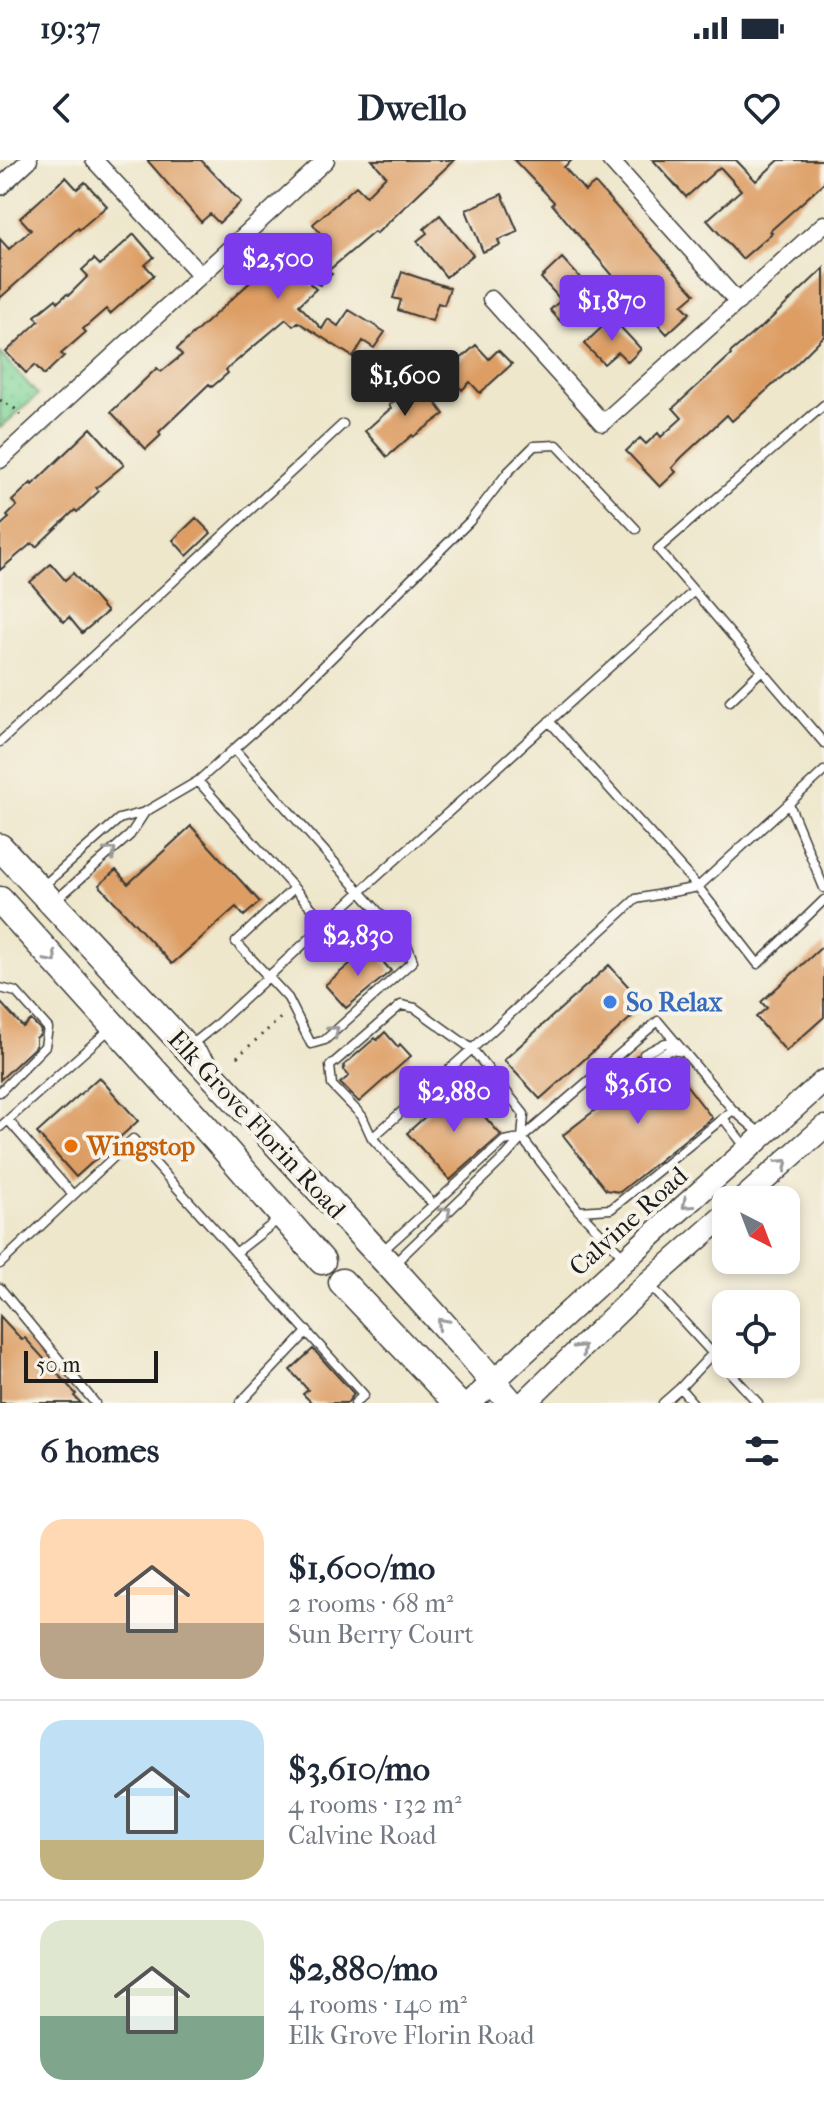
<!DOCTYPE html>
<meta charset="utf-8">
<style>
body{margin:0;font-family:"IM FELL French Canon",serif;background:#f2f2f3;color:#1f2937;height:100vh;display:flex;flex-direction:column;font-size:30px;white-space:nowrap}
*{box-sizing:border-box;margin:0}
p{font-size:26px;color:#747a83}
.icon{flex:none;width:44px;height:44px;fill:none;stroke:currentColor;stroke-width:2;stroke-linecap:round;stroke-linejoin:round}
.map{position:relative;height:1243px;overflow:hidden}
.panel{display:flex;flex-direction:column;background:#fff;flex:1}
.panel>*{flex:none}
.needle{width:52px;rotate:138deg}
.fabs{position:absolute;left:712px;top:1026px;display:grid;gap:16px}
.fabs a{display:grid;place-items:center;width:88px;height:88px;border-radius:16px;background:#fff;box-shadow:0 4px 12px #0003;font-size:40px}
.scale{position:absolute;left:24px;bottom:20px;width:134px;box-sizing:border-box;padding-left:8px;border:4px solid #1c1c1c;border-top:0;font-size:22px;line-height:28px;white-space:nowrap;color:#1c1c1c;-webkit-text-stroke:6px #f7f3e8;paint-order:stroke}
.price{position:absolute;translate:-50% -68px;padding:0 18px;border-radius:8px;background:#7c3aed;color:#fff;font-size:26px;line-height:52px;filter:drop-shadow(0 2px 4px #0008)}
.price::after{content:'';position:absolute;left:50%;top:48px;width:24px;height:18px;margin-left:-12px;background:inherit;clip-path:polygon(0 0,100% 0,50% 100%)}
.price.current{background:#222;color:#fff}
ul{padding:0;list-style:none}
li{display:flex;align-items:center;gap:24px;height:200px;padding:0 40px}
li+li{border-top:2px solid #e0e1e3}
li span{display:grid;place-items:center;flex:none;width:224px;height:160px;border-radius:24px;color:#555}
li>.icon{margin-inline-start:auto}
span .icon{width:96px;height:96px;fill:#fffc;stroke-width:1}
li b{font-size:34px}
h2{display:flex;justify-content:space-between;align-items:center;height:96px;padding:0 40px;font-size:34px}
.status{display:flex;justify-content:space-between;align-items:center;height:56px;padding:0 40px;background:#fff;direction:ltr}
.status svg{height:22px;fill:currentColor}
header{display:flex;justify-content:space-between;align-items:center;height:104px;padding:0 40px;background:#fff;font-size:36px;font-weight:700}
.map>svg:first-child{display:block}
</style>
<div class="status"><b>19:37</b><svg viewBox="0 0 49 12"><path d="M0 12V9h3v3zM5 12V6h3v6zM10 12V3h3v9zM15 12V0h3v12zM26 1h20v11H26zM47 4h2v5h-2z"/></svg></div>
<header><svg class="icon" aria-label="back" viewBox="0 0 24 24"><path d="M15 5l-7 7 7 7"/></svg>Dwello<svg class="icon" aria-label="heart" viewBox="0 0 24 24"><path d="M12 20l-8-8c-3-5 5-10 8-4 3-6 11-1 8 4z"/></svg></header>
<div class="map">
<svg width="824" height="1243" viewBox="0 0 824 1243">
<defs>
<pattern id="grass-dots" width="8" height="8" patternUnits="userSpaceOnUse" patternTransform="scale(2)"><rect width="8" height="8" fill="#7fd599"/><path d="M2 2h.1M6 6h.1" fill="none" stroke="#6db683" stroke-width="1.8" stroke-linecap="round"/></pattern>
</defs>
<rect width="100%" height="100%" fill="#f7f3e8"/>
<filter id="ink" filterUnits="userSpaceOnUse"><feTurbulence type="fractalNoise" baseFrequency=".0125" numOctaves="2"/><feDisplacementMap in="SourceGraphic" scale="16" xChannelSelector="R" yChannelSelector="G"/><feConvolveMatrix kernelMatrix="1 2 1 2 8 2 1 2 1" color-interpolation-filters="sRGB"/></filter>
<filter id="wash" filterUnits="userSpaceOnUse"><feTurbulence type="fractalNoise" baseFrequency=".006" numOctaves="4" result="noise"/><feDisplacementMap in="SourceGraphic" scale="32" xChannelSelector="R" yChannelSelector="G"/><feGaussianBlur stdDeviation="1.8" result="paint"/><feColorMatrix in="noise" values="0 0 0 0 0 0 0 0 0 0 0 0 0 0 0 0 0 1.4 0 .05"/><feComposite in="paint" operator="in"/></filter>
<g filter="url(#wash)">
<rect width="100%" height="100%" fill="#eee7cc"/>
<path fill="url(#grass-dots)" stroke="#4e785a" stroke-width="2" d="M0,193L38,235L0,268Z"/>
<g id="blocks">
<path fill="#dd9d63" d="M147,0H201L241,42L219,63L210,54L201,62Z
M372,0H454L376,74L374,72L328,111L332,114L320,125L311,121L310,124L316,129L299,145L322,169L328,159L338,166L349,150L385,172L374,188L363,181L353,197L298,162L293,166L286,159L226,210L228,213L212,227L209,224L159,272L161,275L146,289L111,252L157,208L161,212L182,195L177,189L291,85L299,93L321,74L313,64L356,26L366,36L386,16Z
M514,0H572L564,7L585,31L595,23L695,134L682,145L690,153L667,174L637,141L636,143L552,44L554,42Z
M653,0H736L756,21L779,0H824V23L770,71L772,73L742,99L707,60L741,30L720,7L686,37Z
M66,17L77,29L85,22L107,46L79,70L78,68L0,138V79L9,89L31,70L20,58Z
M502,34L518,72L498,80L500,85L483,92L466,50Z
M440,55L473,95L446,117L417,81L427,73L424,69Z
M134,74L154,97L145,105L154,115L110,154L106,149L83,169L86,172L61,194L64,196L44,215L35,205L26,213L6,192L39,161L35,156L56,139L58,142L67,134L69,135L88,116L82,110L94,99L100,105Z
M562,98L595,134L563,164L550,150L561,140L541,118Z
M824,108V176L793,207L732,261L727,255L681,298L672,308L676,312L660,327L626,291L640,278L646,284L658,273L661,277L682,258L673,248L731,195L730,193L759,168L760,169Z
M402,112L450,128L444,145L438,143L432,161L398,150L401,140L393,138Z
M612,158L641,189L628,202L618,192L604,204L584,184Z
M476,185L489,199L498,190L512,204L480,233L470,222L462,230L446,212Z
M415,216L444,254L413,277L412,275L387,297L365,271L391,248L389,245L405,233L401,227Z
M91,268L124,305L96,328L99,331L77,352L75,350L36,387L32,383L0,410V366L9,358L7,356L17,346L12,341L31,323L32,325Z
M196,358L211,373L187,396L173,380Z
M51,404L65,420L73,413L107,452L82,473L69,457L64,462L30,422Z
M191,666L260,742L244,756L236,747L172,804L99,725L116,710L128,724Z
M824,785V857L786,891L756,857L767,848L761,842Z
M370,787L391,811L346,848L325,825Z
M609,805L645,845L540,939L504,900Z
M0,842L23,867L31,860L41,870L40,875L36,878V886L0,920Z
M385,872L398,887L400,884L411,896L359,942L340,923L349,916L343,909L345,908L343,906L375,878L377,880Z
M637,895L643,905L648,908L662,902L670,904L712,958L620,1032L606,1030L563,975L625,927L636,920L638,914L628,903Z
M99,917L138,961L76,1017L37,973Z
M458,927L501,975L450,1020L407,973Z
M0,1156L22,1180L25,1178L76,1234L74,1236L81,1243H0Z
M313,1189L354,1234L347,1243H312L303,1234L308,1230L290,1210Z"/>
</g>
</g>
<g filter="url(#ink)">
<use href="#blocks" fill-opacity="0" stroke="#3c3a36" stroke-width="2"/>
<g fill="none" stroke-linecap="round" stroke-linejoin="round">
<defs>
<path id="service" d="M824,245L658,389L824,583
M730,541L762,510
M549,561L698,727
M0,582L343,264
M234,589L283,546L470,361L508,312L534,286L557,285L636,369
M824,611L698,727L758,804L824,740
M198,621L294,728
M789,644L824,728
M145,652L198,621L234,589L389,764L408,787L413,801L325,880L311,884L288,838L236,782L294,728L326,764
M43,726L119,659L145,652L130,675L56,740
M0,828L16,832L48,868L45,886L0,932
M190,886L215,866L361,731L694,431
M644,894L665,883H676
M649,901L670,890L684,892
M597,913L612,914L625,909
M589,921L613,925L631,916
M723,958L747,989
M8,960L73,1035
M0,967L110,869
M372,978L362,956L332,925L330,906L401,845L415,848L472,889L372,978L433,1044
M579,1051L611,1049L733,950
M237,1092L279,1059
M381,1092L504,981L521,978
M625,1098L579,1051L522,978L658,861L733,950L760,973
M395,1103L506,996L522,978L524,954L472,889L636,739L698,727
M0,1104L133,979L364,1235L355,1243
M650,1125L758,1243
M0,1128L95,1243
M240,1243L308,1171
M663,1243L680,1228
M693,1243L680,1228L713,1193"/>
<path id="minor" d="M94,0L201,115
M610,0L738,142
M0,27L29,0
M491,139L603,263L824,64
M0,300L326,0"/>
<path id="secondary" d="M742,1040L824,967
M470,1243L652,1075L824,921
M524,1243L648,1123L726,1054"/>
<path id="primary" d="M0,687L391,1107L467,1191L511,1243
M0,740L221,985L322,1101
M342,1122L457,1243"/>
</defs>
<use href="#service" stroke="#3c3a36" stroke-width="11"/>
<use href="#minor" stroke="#3c3a36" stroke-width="19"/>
<use href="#secondary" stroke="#3c3a36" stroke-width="25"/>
<use href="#primary" stroke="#3c3a36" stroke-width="29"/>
<path stroke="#3c3a36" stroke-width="3" stroke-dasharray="2 6" stroke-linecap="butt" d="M0,240L14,248L23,257
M237,897L284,855"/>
<use href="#service" stroke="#fff" stroke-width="8"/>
<use href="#minor" stroke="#fff" stroke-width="16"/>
<use href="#secondary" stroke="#fff" stroke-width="22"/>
<use href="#primary" stroke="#fff" stroke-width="26"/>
</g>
<defs><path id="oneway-chevron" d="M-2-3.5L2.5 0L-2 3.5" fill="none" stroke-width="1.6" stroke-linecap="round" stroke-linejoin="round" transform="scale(2)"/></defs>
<g stroke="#999">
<use href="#oneway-chevron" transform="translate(111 692) rotate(-41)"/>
<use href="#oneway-chevron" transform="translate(52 798) rotate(48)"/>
<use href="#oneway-chevron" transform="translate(334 871) rotate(-41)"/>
<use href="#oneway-chevron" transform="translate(783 1004) rotate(-41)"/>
<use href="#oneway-chevron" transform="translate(687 1044) rotate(138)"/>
<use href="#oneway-chevron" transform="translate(446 1052) rotate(-44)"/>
<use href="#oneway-chevron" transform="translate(442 1163) rotate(-132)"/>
<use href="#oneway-chevron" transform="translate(581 1189) rotate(-45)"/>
</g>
</g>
<circle fill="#3f7fe0" stroke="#f7f3e8" stroke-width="3" cx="610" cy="842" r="8"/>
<circle fill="#e8710a" stroke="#f7f3e8" stroke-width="3" cx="71" cy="986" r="8"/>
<g text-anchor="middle" stroke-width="8" stroke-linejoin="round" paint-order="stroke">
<g font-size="26" font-weight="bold" fill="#366cbe" stroke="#f7f3e8" text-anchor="start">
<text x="626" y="851">So Relax</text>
</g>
<g font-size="26" fill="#1c1c1c" stroke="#f7f3e8">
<text transform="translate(257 964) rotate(47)" y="9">Elk Grove Florin Road</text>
<text transform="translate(628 1061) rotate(-42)" y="9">Calvine Road</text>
</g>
<g font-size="26" font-weight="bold" fill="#c56008" stroke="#f7f3e8" text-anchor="start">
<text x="87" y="995">Wingstop</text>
</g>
</g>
</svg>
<div class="fabs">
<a><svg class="needle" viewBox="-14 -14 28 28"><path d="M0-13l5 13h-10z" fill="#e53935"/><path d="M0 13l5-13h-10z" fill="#747a83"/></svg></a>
<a><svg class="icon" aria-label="locate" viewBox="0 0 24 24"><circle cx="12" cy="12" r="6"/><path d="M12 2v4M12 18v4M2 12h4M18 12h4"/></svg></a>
</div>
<div class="scale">50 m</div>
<b class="price" style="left:278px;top:141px">$2,500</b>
<b class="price" style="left:612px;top:183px">$1,870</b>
<b class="price current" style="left:405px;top:258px">$1,600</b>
<b class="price" style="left:358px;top:818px">$2,830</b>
<b class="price" style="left:638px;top:966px">$3,610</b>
<b class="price" style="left:454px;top:974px">$2,880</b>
</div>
<section class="panel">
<h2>6 homes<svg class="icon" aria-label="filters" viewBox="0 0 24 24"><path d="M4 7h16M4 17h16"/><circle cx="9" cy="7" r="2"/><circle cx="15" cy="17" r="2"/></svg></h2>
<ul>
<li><span style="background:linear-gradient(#ffd9b3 65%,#b9a48a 0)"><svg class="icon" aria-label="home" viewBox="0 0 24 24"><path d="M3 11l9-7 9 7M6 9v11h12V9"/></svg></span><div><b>$1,600/mo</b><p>2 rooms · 68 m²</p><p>Sun Berry Court</p></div></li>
<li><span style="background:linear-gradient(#bfe0f5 75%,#c2b280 0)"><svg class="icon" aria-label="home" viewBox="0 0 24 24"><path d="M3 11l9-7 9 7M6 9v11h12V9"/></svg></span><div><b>$3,610/mo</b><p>4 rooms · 132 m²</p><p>Calvine Road</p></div></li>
<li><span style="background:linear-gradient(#dfe7d0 60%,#7fa58c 0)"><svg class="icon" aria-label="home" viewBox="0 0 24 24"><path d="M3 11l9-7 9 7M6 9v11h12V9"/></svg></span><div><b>$2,880/mo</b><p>4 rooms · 140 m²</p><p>Elk Grove Florin Road</p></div></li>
</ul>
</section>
